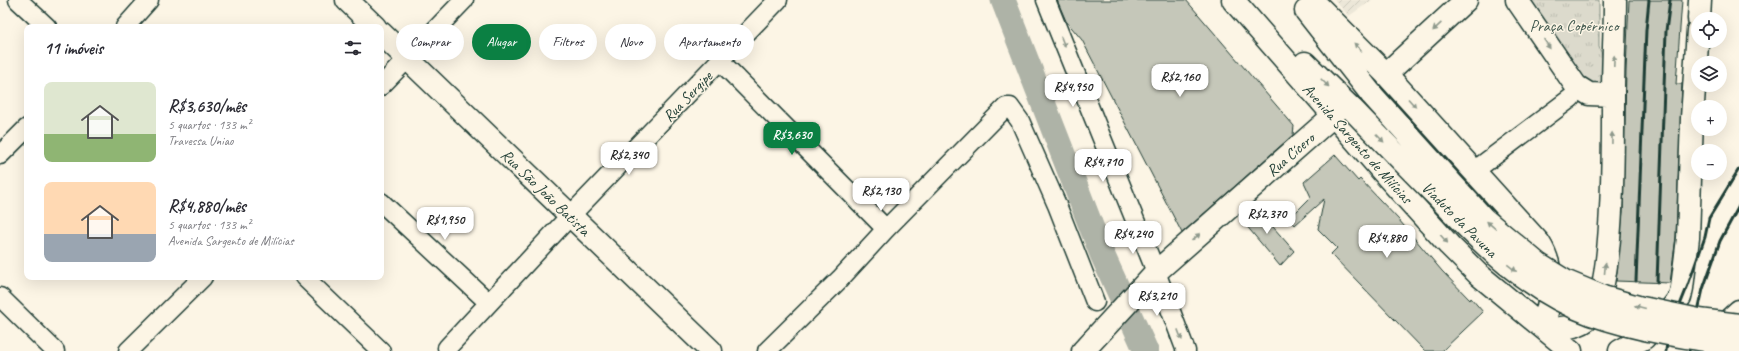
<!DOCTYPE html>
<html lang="pt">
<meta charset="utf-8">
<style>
body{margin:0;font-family:Caveat,sans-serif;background:#f2f2f3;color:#2b2b33;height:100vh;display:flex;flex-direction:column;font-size:15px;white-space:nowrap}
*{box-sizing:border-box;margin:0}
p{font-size:13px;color:#7c7c81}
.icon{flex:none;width:22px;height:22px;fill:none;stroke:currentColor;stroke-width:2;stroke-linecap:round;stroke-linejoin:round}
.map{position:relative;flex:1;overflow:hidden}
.panel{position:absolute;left:24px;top:24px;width:360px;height:256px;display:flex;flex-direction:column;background:#fff;border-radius:8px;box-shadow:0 4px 16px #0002}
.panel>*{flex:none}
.top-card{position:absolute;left:396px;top:24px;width:380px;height:36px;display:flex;gap:8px}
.tools{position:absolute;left:1691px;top:12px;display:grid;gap:8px}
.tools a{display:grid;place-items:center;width:36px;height:36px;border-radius:50%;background:#fff;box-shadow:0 4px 16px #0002;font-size:20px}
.price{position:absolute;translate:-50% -34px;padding:0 9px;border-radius:8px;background:#fff;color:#222;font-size:13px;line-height:26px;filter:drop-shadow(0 1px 2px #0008)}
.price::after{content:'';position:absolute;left:50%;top:24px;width:12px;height:9px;margin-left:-6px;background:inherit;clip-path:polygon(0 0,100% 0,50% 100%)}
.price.on{background:#0b8043;color:#fff}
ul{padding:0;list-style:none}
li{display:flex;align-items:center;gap:12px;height:100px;padding:0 20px}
li span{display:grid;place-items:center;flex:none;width:112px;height:80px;border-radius:8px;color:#555}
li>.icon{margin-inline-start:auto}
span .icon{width:48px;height:48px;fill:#fffc;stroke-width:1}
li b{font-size:17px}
h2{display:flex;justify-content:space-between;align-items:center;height:48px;padding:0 20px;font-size:17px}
.pill{padding:0 14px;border-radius:18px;background:#fff;box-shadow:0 4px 16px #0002;font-size:14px;line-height:36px}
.pill.on{background:#0b8043;color:#fff}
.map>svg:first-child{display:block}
</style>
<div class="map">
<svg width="1739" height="351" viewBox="0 0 1739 351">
<defs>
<pattern id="industrial-furrows" width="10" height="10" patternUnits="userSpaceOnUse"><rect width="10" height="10" fill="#ece7d8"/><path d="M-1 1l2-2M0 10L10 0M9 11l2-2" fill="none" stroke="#cac7ba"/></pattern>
<pattern id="park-tufts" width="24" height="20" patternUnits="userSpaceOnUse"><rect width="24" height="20" fill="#dcdacc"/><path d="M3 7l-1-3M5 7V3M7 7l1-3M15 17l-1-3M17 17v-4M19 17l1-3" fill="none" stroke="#bcbcb0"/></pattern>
</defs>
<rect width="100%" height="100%" fill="#fcf5e5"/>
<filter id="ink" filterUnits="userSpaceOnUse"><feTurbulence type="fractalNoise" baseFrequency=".025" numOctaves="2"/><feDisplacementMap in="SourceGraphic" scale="8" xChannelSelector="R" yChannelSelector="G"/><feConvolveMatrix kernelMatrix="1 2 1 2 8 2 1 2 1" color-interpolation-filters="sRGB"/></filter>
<g filter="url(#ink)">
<path fill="url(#industrial-furrows)" d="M1334,0H1372L1349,16Z"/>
<path fill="url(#park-tufts)" stroke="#7e8c80" d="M1524,0H1599V47L1605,62L1604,80L1595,85L1589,84Z"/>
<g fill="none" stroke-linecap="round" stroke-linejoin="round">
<path stroke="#aeb3a7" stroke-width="25" d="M1003,0L1102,254L1146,351"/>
</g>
<path fill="#c5c7b9" stroke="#1f3d34" d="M1057,0H1186L1294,126L1293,135L1182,233L1082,40L1066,21Z
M1629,0H1682L1676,84H1682L1676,237L1670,283L1616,281L1623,211L1626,71Z
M1335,155L1358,181L1360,179L1399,220L1442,271L1470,300L1471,298L1483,312L1442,351H1425L1331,254L1337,248L1318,229L1324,199L1295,225L1289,219L1311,197L1304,182Z
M1254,205L1294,251L1280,266L1240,218Z"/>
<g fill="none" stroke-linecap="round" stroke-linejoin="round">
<defs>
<path id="minor" d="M18,0L47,27
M1046,0L1156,272L1186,351
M125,27L149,0
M720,61L886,229
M381,86L464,0
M0,155L27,128
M1474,171L1571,98
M381,202L488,302
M304,277L381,351
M0,297L55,351
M447,348L570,216L778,0
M128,351L203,277
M767,351L840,279L886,229L1006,107H1010L1020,121L1057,205L1095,302"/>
<path id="major" d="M347,0L375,27
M1233,0L1383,172L1449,245L1479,275L1571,351
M1312,0L1386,74L1539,243C1550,260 1553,281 1549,300C1548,310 1545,319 1544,328
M1517,0L1576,86L1589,94L1613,95
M1306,11L1372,95
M1699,19L1700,0
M381,33L711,351
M1305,63L1353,110
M1386,74L1466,0
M1545,329C1560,329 1580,328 1591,316C1615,288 1613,136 1613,94C1613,63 1615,31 1615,0
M1721,338L1727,322L1739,311
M1083,351L1156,272L1334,115
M1620,351L1644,338L1671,309L1680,297L1682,288L1688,238L1692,118L1698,30"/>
</defs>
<use href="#minor" stroke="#1f3d34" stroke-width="21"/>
<use href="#major" stroke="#1f3d34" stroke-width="25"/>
<use href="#minor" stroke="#fcf5e5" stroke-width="18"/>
<use href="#major" stroke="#fcf5e5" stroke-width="22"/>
<path stroke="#1f3d34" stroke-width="3" d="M1636,281L1646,30L1649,0
M1657,282L1666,31L1670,0
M1666,351L1668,335L1688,285L1705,237L1709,218L1739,169
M1689,351L1703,289L1720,241L1739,206"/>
<defs>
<path id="major-bridge" d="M1372,95L1484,219L1538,264L1567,282L1603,297L1642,308L1699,320L1739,325
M1353,110C1381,139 1409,168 1437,196C1482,244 1528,291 1591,314C1639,331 1689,338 1739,345"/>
</defs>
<use href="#major-bridge" stroke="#1f3d34" stroke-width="25" stroke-linecap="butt"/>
<use href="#major-bridge" stroke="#fcf5e5" stroke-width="22"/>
</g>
<defs><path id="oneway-solid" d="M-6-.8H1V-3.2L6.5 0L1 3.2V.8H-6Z"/></defs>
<g fill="#8e998c">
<use href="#oneway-solid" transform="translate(1437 27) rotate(137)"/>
<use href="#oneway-solid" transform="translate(1063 42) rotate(68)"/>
<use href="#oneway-solid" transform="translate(1547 44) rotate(56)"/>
<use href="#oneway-solid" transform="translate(1358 47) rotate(-135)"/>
<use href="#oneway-solid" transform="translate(1614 61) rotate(-88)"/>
<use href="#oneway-solid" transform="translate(1325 83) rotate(45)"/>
<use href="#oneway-solid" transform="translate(1412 103) rotate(48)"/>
<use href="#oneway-solid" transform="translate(1380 138) rotate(46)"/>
<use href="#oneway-solid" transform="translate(1612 138) rotate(-89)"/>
<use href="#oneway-solid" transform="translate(1491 225) rotate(-139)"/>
<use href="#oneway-solid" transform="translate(1196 237) rotate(-41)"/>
<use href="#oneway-solid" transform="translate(1444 239) rotate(48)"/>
<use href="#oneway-solid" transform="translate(1512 268) rotate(38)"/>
<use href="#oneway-solid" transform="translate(1605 268) rotate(-85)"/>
<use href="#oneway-solid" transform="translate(1640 307) rotate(-166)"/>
<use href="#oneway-solid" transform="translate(1180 335) rotate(69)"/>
</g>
</g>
<g text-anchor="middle" stroke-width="3" stroke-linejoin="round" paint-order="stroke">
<g font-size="16" fill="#455c52" stroke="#fcf5e5">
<text x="1574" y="31">Praça Copérnico</text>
</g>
<g font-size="16" fill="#1f3d34" stroke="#fcf5e5">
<text transform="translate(687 96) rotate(-46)" y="6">Rua Sergipe</text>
<text transform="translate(1358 143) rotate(48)" y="6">Avenida Sargento de Milícias</text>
<text transform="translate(1290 154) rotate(-41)" y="6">Rua Cícero</text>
<text transform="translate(546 192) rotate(44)" y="6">Rua São João Batista</text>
<text transform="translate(1460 219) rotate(45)" y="6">Viaduto da Pavuna</text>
</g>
</g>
</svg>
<div class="tools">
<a><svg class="icon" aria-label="locate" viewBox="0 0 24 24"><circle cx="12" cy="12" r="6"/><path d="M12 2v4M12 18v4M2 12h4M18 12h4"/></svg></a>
<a><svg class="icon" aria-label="layers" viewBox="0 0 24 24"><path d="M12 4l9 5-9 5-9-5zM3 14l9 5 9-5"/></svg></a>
<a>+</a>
<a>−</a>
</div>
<b class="price" style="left:1180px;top:98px">R$2,160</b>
<b class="price" style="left:1073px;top:108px">R$4,950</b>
<b class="price on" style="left:792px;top:156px">R$3,630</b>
<b class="price" style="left:629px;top:176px">R$2,340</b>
<b class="price" style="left:1103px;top:183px">R$4,710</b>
<b class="price" style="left:881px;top:212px">R$2,130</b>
<b class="price" style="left:1267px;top:235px">R$2,370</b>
<b class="price" style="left:445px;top:241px">R$1,950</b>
<b class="price" style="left:1133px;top:255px">R$4,240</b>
<b class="price" style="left:1387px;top:259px">R$4,880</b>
<b class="price" style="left:1157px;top:317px">R$3,210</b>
<div class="top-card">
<a class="pill">Comprar</a>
<a class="pill on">Alugar</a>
<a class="pill">Filtros</a>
<a class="pill">Novo</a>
<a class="pill">Apartamento</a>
</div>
<section class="panel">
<h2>11 imóveis<svg class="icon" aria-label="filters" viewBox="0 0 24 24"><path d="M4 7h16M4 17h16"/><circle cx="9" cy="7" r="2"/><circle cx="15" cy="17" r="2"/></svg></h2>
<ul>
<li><span style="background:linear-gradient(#dfe7d0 65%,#8fb573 0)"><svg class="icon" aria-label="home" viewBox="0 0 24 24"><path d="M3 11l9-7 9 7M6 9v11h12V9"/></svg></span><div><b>R$3,630/mês</b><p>5 quartos · 133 m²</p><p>Travessa Uniao</p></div></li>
<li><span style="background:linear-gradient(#ffd9b3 65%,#9aa5b1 0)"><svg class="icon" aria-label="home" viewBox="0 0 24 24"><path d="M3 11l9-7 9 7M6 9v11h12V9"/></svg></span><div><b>R$4,880/mês</b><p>5 quartos · 133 m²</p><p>Avenida Sargento de Milícias</p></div></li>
</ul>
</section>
</div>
